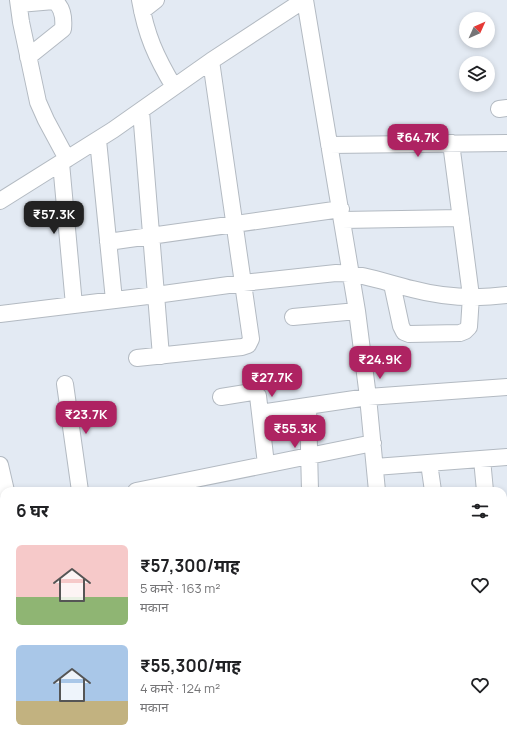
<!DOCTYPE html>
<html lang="hi">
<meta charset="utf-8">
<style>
body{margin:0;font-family:Manrope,"Noto Sans Devanagari",sans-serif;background:#f2f2f2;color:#202124;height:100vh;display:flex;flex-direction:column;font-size:15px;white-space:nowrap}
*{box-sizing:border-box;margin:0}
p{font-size:13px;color:#757577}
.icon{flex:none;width:22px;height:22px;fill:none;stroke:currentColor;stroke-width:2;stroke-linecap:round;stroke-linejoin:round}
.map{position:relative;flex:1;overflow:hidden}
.panel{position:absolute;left:0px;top:487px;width:507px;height:256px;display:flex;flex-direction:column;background:#fff;border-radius:12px 12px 0 0;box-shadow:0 2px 6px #0003}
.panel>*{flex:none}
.needle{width:26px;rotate:45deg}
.buttons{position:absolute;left:459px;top:12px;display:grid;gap:8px}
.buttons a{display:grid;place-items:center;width:36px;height:36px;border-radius:50%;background:#fff;box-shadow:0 2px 6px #0003;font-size:20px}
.price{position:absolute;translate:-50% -34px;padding:0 9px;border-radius:8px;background:#ae2362;color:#fff;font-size:13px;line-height:26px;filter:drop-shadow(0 1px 2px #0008)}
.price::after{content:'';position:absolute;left:50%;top:24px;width:12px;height:9px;margin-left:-6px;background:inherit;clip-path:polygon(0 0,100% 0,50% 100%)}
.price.on{background:#222;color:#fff}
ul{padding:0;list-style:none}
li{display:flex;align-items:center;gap:12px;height:100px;padding:0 16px}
li span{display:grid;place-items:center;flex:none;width:112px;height:80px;border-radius:6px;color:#555}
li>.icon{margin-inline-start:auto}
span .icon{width:48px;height:48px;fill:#fffc;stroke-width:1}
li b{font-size:17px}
h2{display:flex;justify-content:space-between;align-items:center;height:48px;padding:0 16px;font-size:17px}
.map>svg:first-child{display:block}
</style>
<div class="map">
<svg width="507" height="743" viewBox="0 0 507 743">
<rect width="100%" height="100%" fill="#e3eaf3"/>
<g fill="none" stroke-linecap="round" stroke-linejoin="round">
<defs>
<path id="minor" d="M18,0L21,22L38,102L46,120L67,159
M140,0C146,35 156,57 174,87
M305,0L357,311L368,397L377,491
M19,4L54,1C63,7 64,19 63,29L28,57
M142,11L156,0
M499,109L507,108
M141,111L161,356
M98,140L114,300
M329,145L507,143
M61,163L74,305
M0,201L113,130L211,61L304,0
M342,220L461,218
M108,242L341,209
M392,284L401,326L404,332L409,334L460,333L465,331L469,327L471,296L451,143
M0,314L156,295L243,283L336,273C362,273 387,283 412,289C442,297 476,299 507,295
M293,317L357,311
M137,358L242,347L248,345L251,339L211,61
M65,384L80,491
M221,397L252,392L258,396L266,464
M308,406L310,491
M260,413L368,397L507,387
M482,459L485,491
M429,463L433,491
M0,465L6,491
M375,467L507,457
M136,491L373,443
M0,516L4,515
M503,522H507
M503,598L507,597
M503,659L507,657
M0,660H4
M0,713H4
M503,732L507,731
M30,739V743
M110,739V743
M345,743L396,739"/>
</defs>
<use href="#minor" stroke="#b3bac2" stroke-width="18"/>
<use href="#minor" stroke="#fff" stroke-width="16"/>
</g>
</svg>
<div class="buttons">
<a><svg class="needle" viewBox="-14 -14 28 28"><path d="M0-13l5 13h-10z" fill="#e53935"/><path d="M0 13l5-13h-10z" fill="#757577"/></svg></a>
<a><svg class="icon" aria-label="layers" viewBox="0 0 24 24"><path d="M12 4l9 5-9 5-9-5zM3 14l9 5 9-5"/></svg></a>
</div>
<b class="price" style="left:418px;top:158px">₹64.7K</b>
<b class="price on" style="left:54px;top:235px">₹57.3K</b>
<b class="price" style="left:380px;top:380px">₹24.9K</b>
<b class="price" style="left:272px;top:398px">₹27.7K</b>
<b class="price" style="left:86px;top:435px">₹23.7K</b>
<b class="price" style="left:295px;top:449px">₹55.3K</b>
<section class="panel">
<h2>6 घर<svg class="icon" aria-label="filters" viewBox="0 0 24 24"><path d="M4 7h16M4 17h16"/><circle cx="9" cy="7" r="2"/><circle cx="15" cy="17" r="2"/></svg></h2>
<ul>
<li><span style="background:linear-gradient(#f6c9c9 65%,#8fb573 0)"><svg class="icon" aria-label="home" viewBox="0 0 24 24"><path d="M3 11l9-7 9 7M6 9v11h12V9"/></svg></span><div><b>₹57,300/माह</b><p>5 कमरे · 163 m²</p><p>मकान</p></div><svg class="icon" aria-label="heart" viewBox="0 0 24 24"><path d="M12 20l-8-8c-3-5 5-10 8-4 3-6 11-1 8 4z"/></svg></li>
<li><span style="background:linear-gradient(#a9c7e8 70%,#c2b280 0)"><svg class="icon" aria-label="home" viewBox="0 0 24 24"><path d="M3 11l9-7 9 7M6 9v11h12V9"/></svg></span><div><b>₹55,300/माह</b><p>4 कमरे · 124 m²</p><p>मकान</p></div><svg class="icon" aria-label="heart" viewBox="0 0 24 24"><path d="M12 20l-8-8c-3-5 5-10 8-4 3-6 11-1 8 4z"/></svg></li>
</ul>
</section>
</div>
